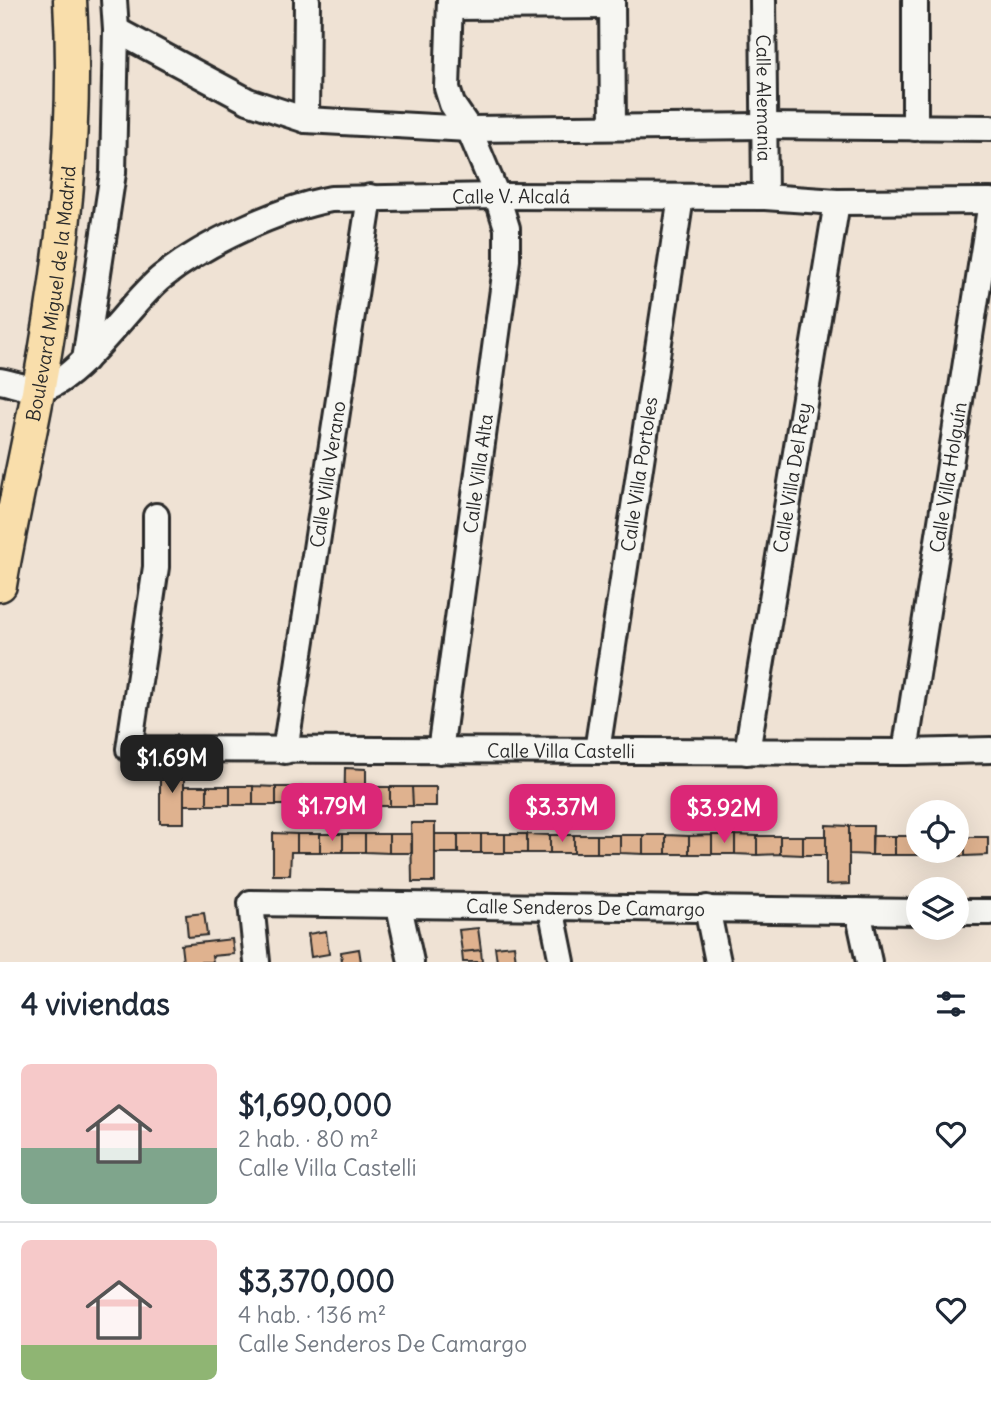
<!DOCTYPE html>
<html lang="es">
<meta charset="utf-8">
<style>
body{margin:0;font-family:Delius,sans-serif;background:#f2f2f3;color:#1f2937;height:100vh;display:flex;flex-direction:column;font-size:26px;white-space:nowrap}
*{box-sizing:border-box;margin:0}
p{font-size:23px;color:#747a83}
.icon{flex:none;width:38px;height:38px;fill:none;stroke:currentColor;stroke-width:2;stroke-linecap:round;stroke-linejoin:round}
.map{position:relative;height:962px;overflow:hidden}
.details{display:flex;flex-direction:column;background:#fff;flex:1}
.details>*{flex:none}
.controls{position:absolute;left:906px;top:800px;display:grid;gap:14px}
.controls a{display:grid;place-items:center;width:63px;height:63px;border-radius:50%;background:#fff;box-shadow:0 7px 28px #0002;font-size:35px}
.price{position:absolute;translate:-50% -60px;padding:0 16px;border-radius:14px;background:#db2777;color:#fff;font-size:23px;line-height:46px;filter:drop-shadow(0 2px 4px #0008)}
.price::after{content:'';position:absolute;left:50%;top:42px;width:21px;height:16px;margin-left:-10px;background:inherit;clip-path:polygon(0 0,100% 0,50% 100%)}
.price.selected{background:#222;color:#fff}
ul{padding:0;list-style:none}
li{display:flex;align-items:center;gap:21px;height:175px;padding:0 21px}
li+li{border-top:2px solid #e0e1e3}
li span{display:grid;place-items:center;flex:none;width:196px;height:140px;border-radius:10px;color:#555}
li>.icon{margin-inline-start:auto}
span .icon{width:84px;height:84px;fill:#fffc;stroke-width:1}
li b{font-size:30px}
h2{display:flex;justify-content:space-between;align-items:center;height:84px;padding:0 21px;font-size:30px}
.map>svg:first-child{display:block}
</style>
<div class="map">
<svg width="991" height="962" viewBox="0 0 991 962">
<rect width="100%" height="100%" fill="#efe2d4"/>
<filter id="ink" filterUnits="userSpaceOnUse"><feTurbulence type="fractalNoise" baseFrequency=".0143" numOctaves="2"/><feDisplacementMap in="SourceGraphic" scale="14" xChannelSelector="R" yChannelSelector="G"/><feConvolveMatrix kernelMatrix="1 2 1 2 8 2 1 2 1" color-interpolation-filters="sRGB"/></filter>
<g filter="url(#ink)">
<path fill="#dfb28f" stroke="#2b2b2b" stroke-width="2" d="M160,766H184V823H160Z
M345,768L366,769V824L344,823Z
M184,786H207V805H184Z
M207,786H230V805H207Z
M230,786H253V805H230Z
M253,786L276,787V805H253Z
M323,786L322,806L299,805V787Z
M323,786L345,787L344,823H322Z
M276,787H299V805H276Z
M366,787H390V806H366Z
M390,787H412L413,806H390Z
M412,787H436V806H413Z
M411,823H435V882H412Z
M826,825L849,826V884L826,885Z
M849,826H873L872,855L849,854Z
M273,833L297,834V852H291L290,875H273Z
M297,834H320V852H297Z
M320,834H343V852H320Z
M343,834H365V852H343Z
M365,834H389V853L365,852Z
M389,834H412V853H389Z
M435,834H458V853H435Z
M458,834H481V853H458Z
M481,834H505V853H481Z
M505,834H527V853H505Z
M527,834L550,835V853H527Z
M550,835H574V853H550Z
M574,835H597V853H574Z
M597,835H620V853H597Z
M620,835H643V854L620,853Z
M643,835H666V854H643Z
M666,835L689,836V854H666Z
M712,835V854H689V836Z
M712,835H735V854H712Z
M735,835L757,836V855L735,854Z
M757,836H780V854L757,855Z
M780,836H803V855L780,854Z
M803,836H826V855H803Z
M872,836H895V855H872Z
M895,836H919V855H895Z
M957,837H965V856L942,855V850H957Z
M965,837H988V855L965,856Z
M204,913L207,935L188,937L186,915Z
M478,928L481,950L462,952L459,930Z
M326,931L329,954L311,957L308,934Z
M232,939L234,954L212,956L213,962H183L181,945Z
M514,945L516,962H497L495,947Z
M359,949L361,962H342L341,952Z
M481,950L482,962H463L462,952Z"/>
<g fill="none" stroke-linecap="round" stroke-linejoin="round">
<defs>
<g id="minor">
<path d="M612,0L613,127"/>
<path id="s1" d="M763,0L765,197"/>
<path d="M915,0V128"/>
<path d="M450,7L612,6"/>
<path d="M116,30L248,101L306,120L469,129L763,126L991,128"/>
<path d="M306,120L307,0"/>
<path d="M85,360L113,173L116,30L114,0"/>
<path id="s2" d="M0,381C11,383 25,388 37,389C73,390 132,300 162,277C205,243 278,209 331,199L497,196L765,197L837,202L991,201"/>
<path id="s3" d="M156,516V567L129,749L905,752L991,750"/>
<path id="s4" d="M285,751L370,197"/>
<path id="s5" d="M440,751L507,260V228L497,196L469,129L452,104L447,88L450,0"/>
<path id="s6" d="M597,751L681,197"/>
<path id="s7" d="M747,752L837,202"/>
<path id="s8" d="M905,752L991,202"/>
<path d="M399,906L411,962"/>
<path d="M551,908L562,962"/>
<path d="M707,908L718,962"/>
<path d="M858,911L869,962"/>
<path d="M957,912H991"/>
<path id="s9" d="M257,962L251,903L919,912"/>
</g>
<g id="major">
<path id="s10" d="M0,585C11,521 26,456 38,392C62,263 78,132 70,0"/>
</g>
</defs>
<use href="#minor" stroke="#2b2b2b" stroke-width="30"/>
<use href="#major" stroke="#2b2b2b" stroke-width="37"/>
<use href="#minor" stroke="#f6f6f2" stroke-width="24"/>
<use href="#major" stroke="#f9deab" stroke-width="32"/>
</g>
</g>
<g text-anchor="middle" stroke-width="7" stroke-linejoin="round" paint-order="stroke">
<g font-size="19" fill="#2b2b2b" stroke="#f6f6f2">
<text dy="7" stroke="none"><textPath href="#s1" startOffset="98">Calle Alemania</textPath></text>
<text dy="7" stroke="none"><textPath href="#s2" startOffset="576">Calle V. Alcalá</textPath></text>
<text dy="7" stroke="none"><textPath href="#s10" startOffset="296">Boulevard Miguel de la Madrid</textPath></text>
<text dy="7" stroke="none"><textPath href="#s5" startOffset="280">Calle Villa Alta</textPath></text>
<text dy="7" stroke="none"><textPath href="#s4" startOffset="280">Calle Villa Verano</textPath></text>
<text dy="7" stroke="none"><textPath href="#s6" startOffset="280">Calle Villa Portoles</textPath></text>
<text dy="7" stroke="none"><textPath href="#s7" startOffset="278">Calle Villa Del Rey</textPath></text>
<text dy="7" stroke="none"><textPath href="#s8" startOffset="278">Calle Villa Holguín</textPath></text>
<text dy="7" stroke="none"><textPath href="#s3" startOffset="667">Calle Villa Castelli</textPath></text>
<text dy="7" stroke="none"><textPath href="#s9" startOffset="394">Calle Senderos De Camargo</textPath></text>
</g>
</g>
</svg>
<div class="controls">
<a><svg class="icon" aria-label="locate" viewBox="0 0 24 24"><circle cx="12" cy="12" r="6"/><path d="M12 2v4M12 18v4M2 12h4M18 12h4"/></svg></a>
<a><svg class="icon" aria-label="layers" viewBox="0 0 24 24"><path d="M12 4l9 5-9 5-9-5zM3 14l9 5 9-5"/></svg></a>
</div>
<b class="price selected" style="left:172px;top:795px">$1.69M</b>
<b class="price" style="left:332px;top:843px">$1.79M</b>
<b class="price" style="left:562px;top:844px">$3.37M</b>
<b class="price" style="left:724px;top:845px">$3.92M</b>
</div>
<section class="details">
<h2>4 viviendas<svg class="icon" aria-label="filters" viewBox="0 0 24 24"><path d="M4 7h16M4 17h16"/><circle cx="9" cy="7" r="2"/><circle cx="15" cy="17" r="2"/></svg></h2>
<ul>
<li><span style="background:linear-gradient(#f6c9c9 60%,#7fa58c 0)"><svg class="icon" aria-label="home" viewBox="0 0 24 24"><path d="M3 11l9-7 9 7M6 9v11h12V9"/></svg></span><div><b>$1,690,000</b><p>2 hab. · 80 m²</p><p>Calle Villa Castelli</p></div><svg class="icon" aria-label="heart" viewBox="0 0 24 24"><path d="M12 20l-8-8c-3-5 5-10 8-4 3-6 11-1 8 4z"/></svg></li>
<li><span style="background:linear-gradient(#f6c9c9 75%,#8fb573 0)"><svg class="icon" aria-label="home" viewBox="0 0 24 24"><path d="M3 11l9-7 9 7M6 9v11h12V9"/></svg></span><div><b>$3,370,000</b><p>4 hab. · 136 m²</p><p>Calle Senderos De Camargo</p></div><svg class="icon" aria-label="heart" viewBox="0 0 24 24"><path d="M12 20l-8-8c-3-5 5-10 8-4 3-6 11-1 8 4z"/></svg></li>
</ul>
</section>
